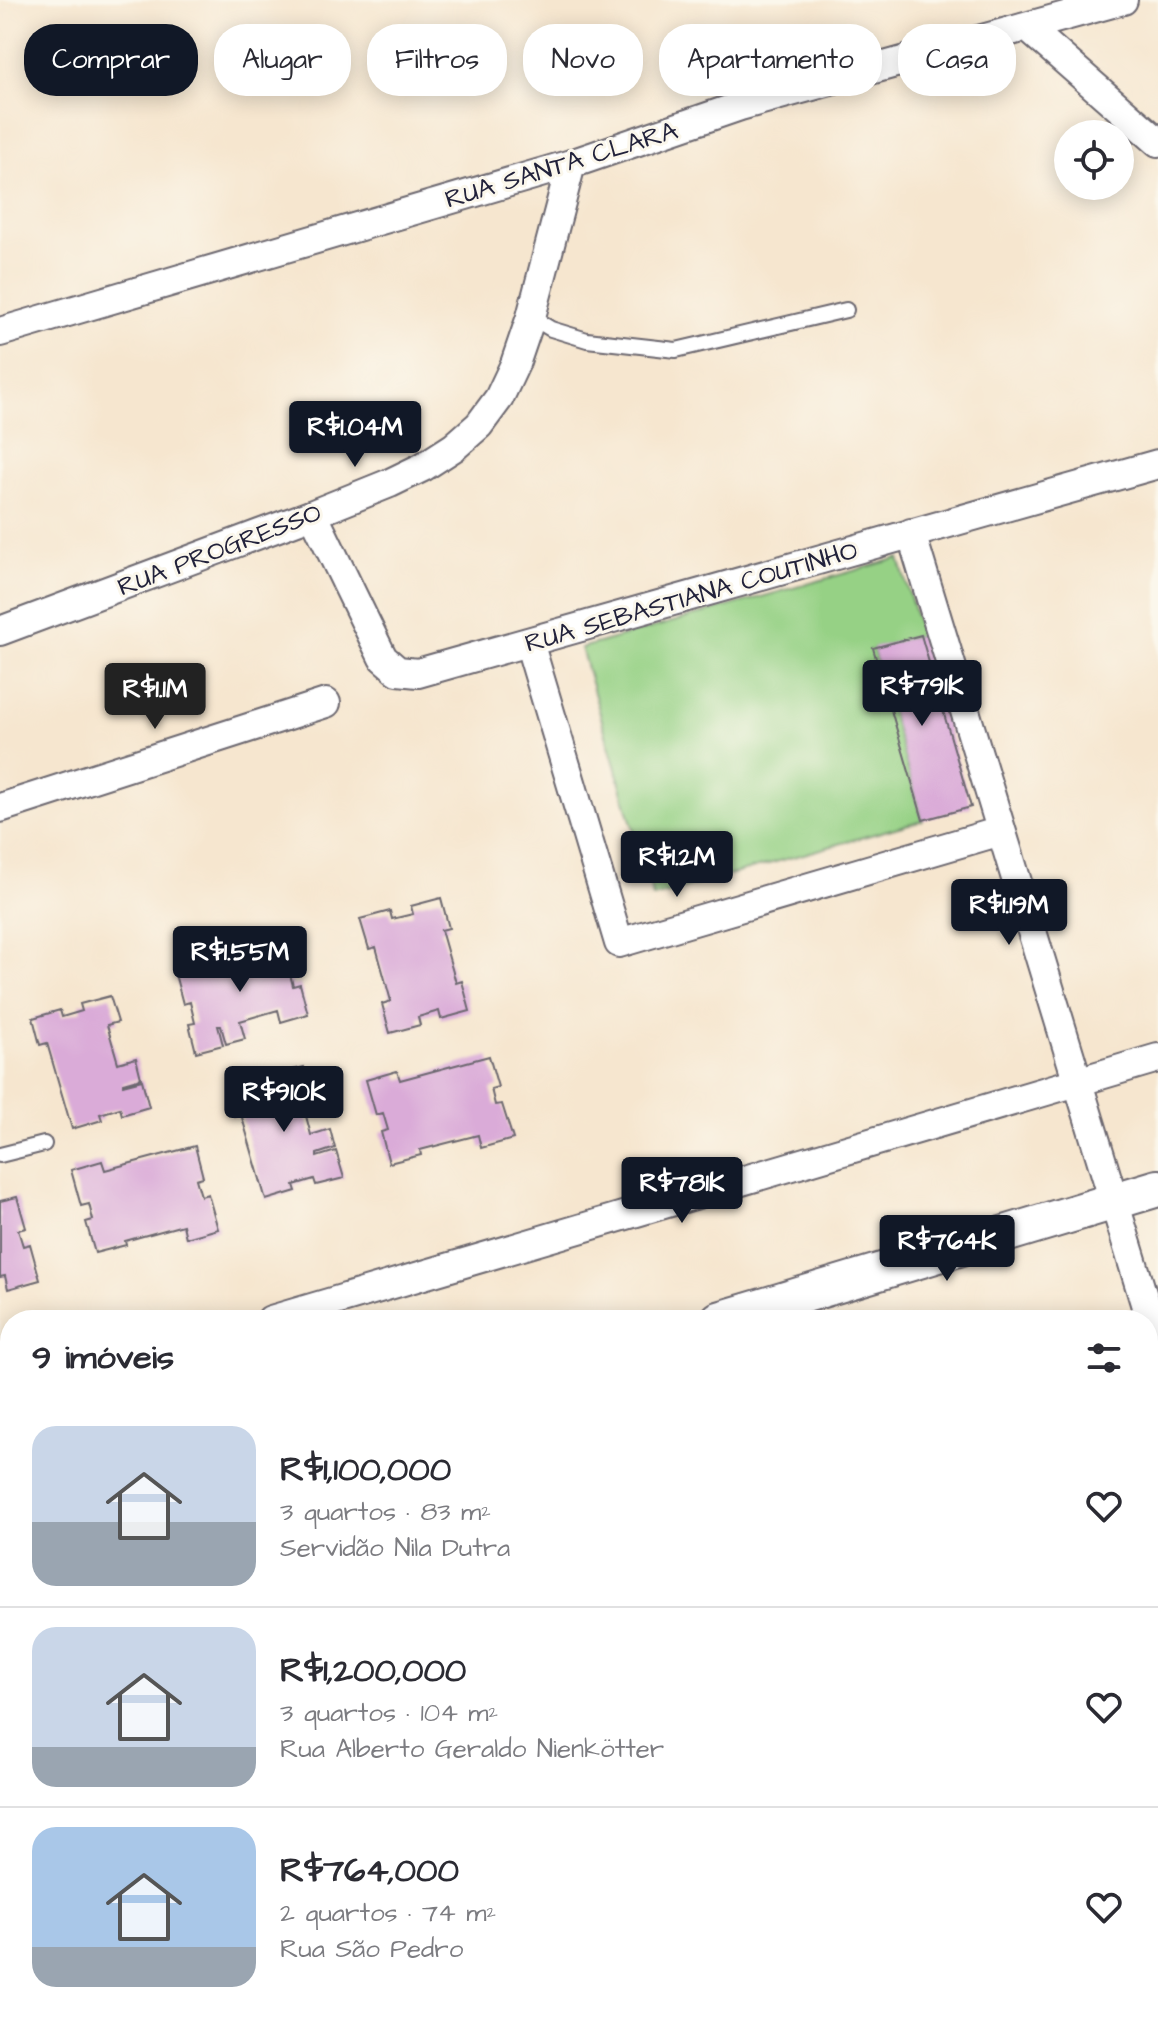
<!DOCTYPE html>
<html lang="pt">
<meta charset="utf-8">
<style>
body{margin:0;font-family:"Architects Daughter",sans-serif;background:#f2f2f3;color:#2b2b33;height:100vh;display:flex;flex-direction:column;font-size:30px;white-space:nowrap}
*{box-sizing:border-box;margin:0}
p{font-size:26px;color:#7c7c81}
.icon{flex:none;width:44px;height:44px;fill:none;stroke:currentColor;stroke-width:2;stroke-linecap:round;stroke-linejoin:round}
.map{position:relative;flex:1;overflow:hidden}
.details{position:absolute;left:0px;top:1310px;width:1158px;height:712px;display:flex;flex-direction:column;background:#fff;border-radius:32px 32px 0 0;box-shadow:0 4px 20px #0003}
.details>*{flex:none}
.top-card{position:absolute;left:24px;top:24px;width:1110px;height:72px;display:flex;gap:16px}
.tools{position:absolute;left:1054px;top:120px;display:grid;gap:16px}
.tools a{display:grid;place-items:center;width:80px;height:80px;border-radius:50%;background:#fff;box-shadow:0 4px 20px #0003;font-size:40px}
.price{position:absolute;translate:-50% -68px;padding:0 18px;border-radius:8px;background:#111827;color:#fff;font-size:26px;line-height:52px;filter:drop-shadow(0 2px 4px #0008)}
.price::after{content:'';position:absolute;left:50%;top:48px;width:24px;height:18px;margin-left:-12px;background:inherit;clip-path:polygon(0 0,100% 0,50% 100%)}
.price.current{background:#222;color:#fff}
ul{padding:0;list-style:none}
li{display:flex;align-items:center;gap:24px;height:200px;padding:0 32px}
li+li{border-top:2px solid #e1e1e2}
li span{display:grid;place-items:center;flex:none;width:224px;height:160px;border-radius:24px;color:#555}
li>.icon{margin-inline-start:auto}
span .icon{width:96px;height:96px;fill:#fffc;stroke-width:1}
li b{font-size:34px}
h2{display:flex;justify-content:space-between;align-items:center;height:96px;padding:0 32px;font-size:34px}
.pill{padding:0 28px;border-radius:32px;background:#fff;box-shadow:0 4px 20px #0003;font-size:28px;line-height:72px}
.pill.current{background:#111827;color:#fff}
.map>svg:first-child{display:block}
</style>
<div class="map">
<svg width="1158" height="2022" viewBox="0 0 1158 2022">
<rect width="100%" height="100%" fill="#fbf7ec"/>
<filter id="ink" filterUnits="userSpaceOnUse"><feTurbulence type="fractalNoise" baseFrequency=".0125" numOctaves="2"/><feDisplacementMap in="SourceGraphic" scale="16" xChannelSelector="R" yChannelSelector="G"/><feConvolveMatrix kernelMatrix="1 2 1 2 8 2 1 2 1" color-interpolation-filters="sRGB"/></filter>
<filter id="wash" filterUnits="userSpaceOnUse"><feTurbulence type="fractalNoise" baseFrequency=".006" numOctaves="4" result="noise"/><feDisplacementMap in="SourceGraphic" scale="32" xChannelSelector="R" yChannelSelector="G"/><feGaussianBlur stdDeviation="1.8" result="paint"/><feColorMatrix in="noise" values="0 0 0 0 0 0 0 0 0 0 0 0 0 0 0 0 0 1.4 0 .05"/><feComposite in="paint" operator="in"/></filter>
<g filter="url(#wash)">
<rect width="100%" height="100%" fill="#f6e6cf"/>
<path fill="#96d185" stroke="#5c7a60" stroke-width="2" d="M899,558L921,635L873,649L923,820L653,897L581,648Z"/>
<g id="blocks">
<path fill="#daabd8" d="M921,635L971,807L923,820L873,648Z
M441,898L449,928L441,930L456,983L462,981L470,1011L441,1019L439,1011L418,1017L420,1025L390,1033L382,1004L391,1001L376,947L369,949L360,919L390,911L392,919L413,914L411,906Z
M287,937L294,964L288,966L293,986L300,984L308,1014L281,1022L278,1010L240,1021L245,1039L226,1044L221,1026H218L223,1045L196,1052L189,1024L195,1023L190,1002L183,1004L175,974L262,951L260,944Z
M110,996L118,1022L107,1025L118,1063L136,1058L141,1078L123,1083V1085L142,1080L149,1107L122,1115L120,1108L100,1114L102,1120L72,1129L47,1043L40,1045L33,1018L60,1010L62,1017L82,1011L80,1004Z
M489,1056L498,1087L491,1089L495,1105L502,1104L513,1139L481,1148L478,1135L420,1150L421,1155L389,1163L381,1132L388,1130L383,1113L376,1115L366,1080L397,1071L400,1080Z
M304,1067L312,1094L301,1097L311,1135L330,1129L335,1148L317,1154V1157L336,1151L344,1178L316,1185L314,1179L294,1185L296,1191L266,1200L241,1114L234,1116L226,1089L254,1082L255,1088L276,1082L274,1075Z
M195,1146L203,1177L196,1179L201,1196L208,1194L218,1229L186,1238L183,1225L125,1241L126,1245L95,1253L86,1222L93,1220L89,1204L81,1206L71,1170L102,1161L105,1170Z
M17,1197L26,1228L18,1230L23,1246L30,1244L40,1280L8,1289L5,1276L0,1277V1201Z
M24,2012H254L257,2022H27Z"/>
</g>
</g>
<g filter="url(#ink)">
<use href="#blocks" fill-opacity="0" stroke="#6c676f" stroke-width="2"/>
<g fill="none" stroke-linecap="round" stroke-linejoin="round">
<defs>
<path id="service" d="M531,317L551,329L587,340L676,350L846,310
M0,1155L44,1144"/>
<path id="minor" d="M1028,28L1158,142
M0,332L571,164L740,106L1123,0
M313,514L383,658L398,671L418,673L1158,464
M911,533L1158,1346
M0,631L313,514L390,483L423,467L454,447L479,425L499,398L515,364L531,317L571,164
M529,642L619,943L1001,831
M0,808L326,703
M271,1320L1158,1058
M0,1400L10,1397"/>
<path id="tertiary" d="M719,1320L1158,1188
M0,1536L10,1533"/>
<path id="secondary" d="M1148,1509L1158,1506
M1148,1835L1158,1832
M0,1850L10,1847
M534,2022L567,2012"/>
</defs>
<use href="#service" stroke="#6c676f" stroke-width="18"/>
<use href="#minor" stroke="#6c676f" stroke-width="32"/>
<use href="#tertiary" stroke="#6c676f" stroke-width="40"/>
<use href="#secondary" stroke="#6c676f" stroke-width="46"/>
<use href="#service" stroke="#fff" stroke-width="14"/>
<use href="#minor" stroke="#fff" stroke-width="28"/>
<use href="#tertiary" stroke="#fff" stroke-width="36"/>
<use href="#secondary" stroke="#fee5c5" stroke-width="42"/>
</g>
</g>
<g text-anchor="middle" stroke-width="6" stroke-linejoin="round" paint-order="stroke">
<g font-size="26" fill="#22223b" stroke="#fbf7ec">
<text transform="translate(561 164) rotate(-17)" y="9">RUA SANTA CLARA</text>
<text transform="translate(219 549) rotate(-21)" y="9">RUA PROGRESSO</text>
<text transform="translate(691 596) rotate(-16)" y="9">RUA SEBASTIANA COUTINHO</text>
</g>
</g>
</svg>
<div class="tools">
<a><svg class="icon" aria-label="locate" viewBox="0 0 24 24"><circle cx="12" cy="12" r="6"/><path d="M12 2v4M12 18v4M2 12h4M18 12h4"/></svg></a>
</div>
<b class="price" style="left:355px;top:469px">R$1.04M</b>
<b class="price" style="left:922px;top:728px">R$791K</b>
<b class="price current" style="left:155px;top:731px">R$1.1M</b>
<b class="price" style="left:677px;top:899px">R$1.2M</b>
<b class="price" style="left:1009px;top:947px">R$1.19M</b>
<b class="price" style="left:240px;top:994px">R$1.55M</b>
<b class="price" style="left:284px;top:1134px">R$910K</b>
<b class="price" style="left:682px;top:1225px">R$781K</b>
<b class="price" style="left:947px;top:1283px">R$764K</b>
<div class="top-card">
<a class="pill current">Comprar</a>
<a class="pill">Alugar</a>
<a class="pill">Filtros</a>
<a class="pill">Novo</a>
<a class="pill">Apartamento</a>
<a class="pill">Casa</a>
</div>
<section class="details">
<h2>9 imóveis<svg class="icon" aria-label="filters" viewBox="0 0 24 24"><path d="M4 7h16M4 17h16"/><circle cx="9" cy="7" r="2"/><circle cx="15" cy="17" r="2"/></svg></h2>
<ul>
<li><span style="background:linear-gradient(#c9d6e8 60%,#9aa5b1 0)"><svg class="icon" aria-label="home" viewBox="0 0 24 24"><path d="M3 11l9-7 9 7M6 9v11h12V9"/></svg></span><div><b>R$1,100,000</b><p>3 quartos · 83 m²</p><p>Servidão Nila Dutra</p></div><svg class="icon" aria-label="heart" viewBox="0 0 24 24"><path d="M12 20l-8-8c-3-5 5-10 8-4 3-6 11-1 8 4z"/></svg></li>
<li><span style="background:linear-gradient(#c9d6e8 75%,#9aa5b1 0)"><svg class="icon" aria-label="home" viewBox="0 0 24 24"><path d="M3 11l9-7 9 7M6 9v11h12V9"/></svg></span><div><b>R$1,200,000</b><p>3 quartos · 104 m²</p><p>Rua Alberto Geraldo Nienkötter</p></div><svg class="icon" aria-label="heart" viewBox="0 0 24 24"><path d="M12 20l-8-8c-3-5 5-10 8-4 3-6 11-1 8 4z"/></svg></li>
<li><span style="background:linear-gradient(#a9c7e8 75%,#9aa5b1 0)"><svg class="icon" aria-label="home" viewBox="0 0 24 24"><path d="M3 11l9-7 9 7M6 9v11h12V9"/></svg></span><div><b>R$764,000</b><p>2 quartos · 74 m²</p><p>Rua São Pedro</p></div><svg class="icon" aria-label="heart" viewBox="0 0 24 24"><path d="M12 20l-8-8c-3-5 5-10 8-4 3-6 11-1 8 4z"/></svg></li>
</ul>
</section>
</div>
